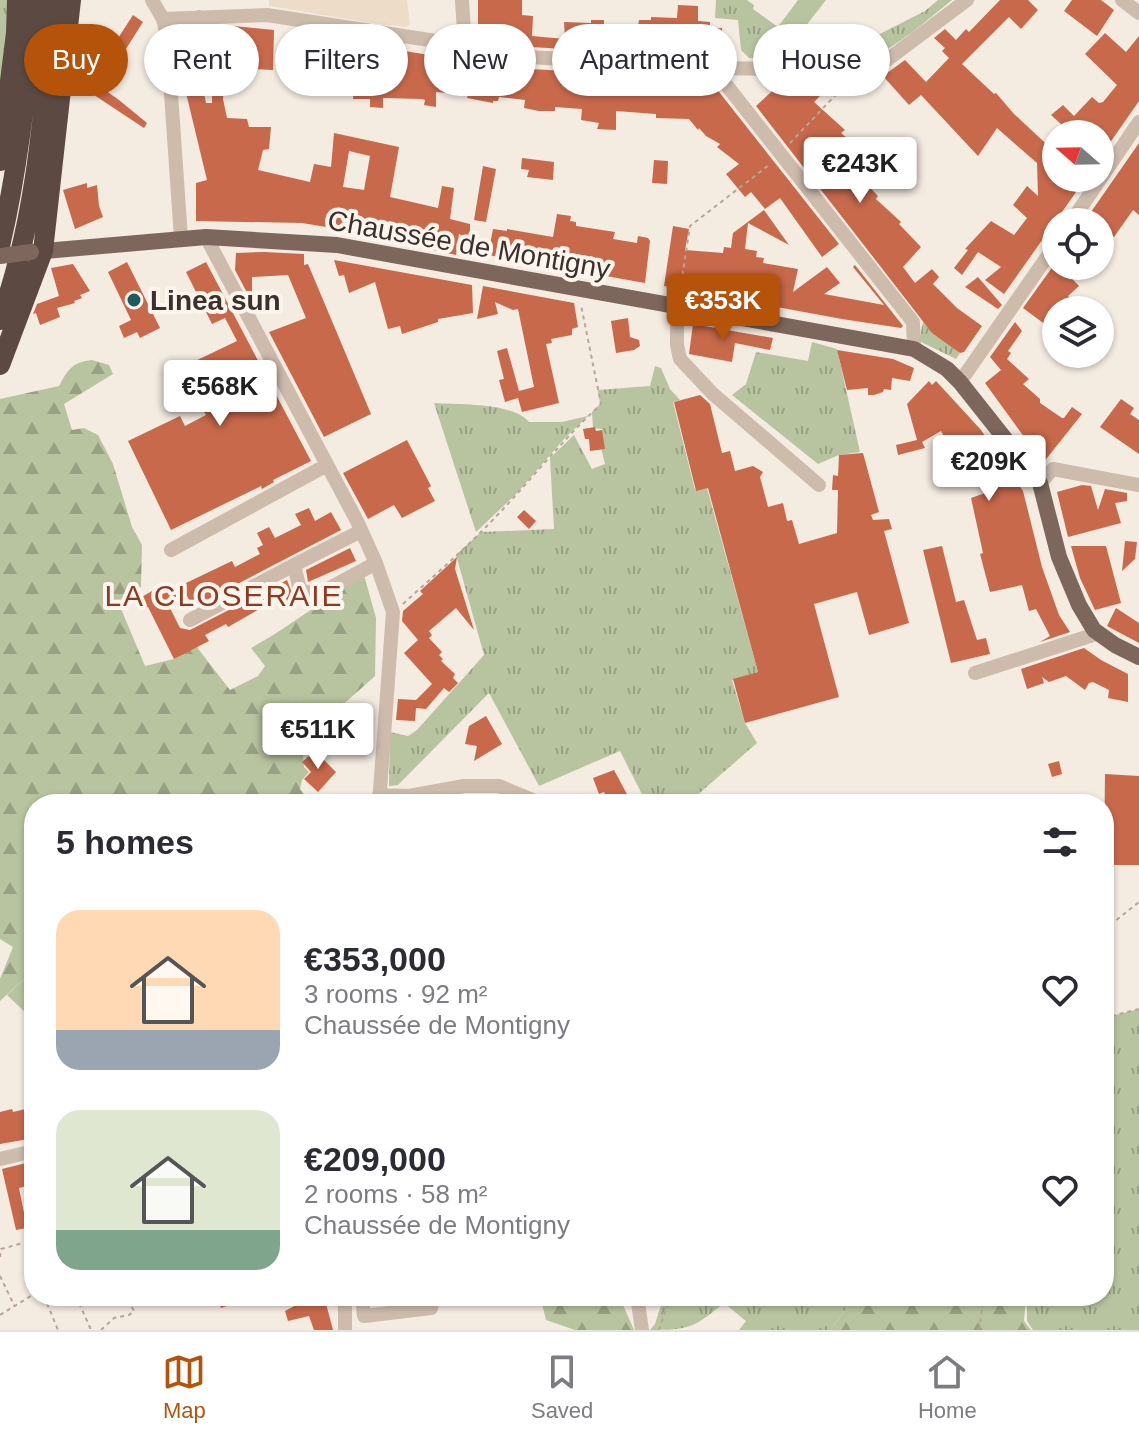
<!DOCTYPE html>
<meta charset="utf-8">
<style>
body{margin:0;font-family:Helvetica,sans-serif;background:#f2f2f3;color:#2b2b33;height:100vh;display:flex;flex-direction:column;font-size:30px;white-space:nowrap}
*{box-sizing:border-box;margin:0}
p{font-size:26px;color:#7c7c81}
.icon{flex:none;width:44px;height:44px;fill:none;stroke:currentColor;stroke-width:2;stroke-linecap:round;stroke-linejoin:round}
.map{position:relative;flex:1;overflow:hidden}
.side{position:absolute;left:24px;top:794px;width:1090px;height:512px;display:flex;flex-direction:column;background:#fff;border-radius:32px;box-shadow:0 2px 6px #0004}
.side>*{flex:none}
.banner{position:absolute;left:24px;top:24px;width:1092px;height:72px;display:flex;gap:16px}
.needle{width:52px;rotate:290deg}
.controls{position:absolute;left:1042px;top:120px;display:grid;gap:16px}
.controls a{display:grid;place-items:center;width:72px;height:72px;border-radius:50%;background:#fff;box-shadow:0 2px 6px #0004;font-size:40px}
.price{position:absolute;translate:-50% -68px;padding:0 18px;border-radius:8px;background:#fff;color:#222;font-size:26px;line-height:52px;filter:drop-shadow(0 2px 4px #0008)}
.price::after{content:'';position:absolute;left:50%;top:48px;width:24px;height:18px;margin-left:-12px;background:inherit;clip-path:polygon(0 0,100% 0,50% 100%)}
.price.active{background:#b45309;color:#fff}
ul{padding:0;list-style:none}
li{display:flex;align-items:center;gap:24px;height:200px;padding:0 32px}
li span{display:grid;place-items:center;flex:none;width:224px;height:160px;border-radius:24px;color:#555}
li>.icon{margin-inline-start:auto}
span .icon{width:96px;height:96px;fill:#fffc;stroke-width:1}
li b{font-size:34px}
h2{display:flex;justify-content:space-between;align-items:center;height:96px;padding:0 32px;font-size:34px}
.tag{padding:0 28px;border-radius:36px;background:#fff;box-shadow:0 2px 6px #0004;font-size:28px;line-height:72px}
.tag.active{background:#b45309;color:#fff}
.tab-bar{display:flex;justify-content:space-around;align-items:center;height:112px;border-top:2px solid #e1e1e2;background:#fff;font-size:22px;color:#7c7c81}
.tab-bar a{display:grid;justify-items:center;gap:4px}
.tab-bar .active{color:#b45309}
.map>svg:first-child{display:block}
</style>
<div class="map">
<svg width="1139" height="1330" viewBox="0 0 1139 1330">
<defs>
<pattern id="grass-tufts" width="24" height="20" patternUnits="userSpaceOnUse" patternTransform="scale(2)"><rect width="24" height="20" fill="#b8c4a0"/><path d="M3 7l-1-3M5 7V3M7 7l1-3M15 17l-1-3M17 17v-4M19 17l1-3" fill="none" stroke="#97a083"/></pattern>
<pattern id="forest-firs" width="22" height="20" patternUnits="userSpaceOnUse" patternTransform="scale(2)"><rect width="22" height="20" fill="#b8c4a0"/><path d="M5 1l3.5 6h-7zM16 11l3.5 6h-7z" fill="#97a083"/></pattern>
</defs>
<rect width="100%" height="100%" fill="#f4ebe1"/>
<path fill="url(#grass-tufts)" d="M0,0H13L0,97Z
M716,0H747L754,5L753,9L778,27L798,0H826L805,27L820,37L823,45L868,40L925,11L938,0H952C932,16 889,54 866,59C834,65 782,59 749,58L741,50L738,20L715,18Z
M923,322L960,353L956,359L919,341Z
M812,342L837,349L860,452L839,455L818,464L732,395L746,384L756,352L808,361Z
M655,366L661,368L670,389L680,400L673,402L695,490L707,488L758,672L732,680L745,723L757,743L687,804H647L620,751L539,786L489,693L398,785L389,786L390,732L408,736L417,730L484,655L456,555L481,532L554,529L550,458L574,435L592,469L605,464L601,448L602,429L593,428L592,412L600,404L598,390L650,386Z
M434,403C459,405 512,402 529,422H562L588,416L565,438L517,493L476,532Z
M34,970V1014L28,1015L7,995Z
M1139,1009V1330H1033L1027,1321V1296H1104V1018Z
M664,1296H856L830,1330H739L746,1321L724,1303C694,1328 689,1330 650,1330L655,1324Z"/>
<path fill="url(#forest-firs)" d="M92,360L109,365L113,374L64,404L72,430L84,428L98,435L113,464L132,527L142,545L141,587L119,604L145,666L174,659L196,646L230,690L258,676L265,666L251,648C291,626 325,598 364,575L376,618L375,676L302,741L304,767L309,772L302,780L300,789L312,804H34V970L0,1001V979L13,947L0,939V399L59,386C68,369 73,362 92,360Z
M540,1296H619L634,1330H575L546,1320Z
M856,1296H1026L1024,1321L1031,1330H830Z"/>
<path fill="#ecdcc8" d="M269,0H407L410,25L405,27L366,22L269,6Z"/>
<path fill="#c8694b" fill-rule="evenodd" d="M478,0H522V15L533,16L532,36L565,39L564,22L591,23V20H604V24L638,26L639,20H651V17L677,18L678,5L698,6V21L710,22V29L722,28L723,49L710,50V55L691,56L495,45L478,41Z
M1000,0H1028L1038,10L1021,29L1009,17L962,64L994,94L996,93L1014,114L1056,153V178H1086L1004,294L985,280L1001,267L978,252L962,275L954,268L968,250L965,249L991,221L1014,235L1027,218L1013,205L1027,186L1038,196L1037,163L997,128L978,156L921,95L909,105L883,76L905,60L926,82L949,58L942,51L945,48L934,38L945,29L956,40L966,29L969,32Z
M1072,0H1101L1114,10L1097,36L1064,11Z
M133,15L143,22L124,52L113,46Z
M234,26L274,30L273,70L238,68V78H225L223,99L227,118L247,119L249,127H271L269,149L263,150L258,170L310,182L314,164L331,167L334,133L399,147L390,197L438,208L442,186L454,188L450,219L470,224V239L459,234L456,255L424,248V244L412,241L302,223L196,221V183L207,180L187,97L176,31L190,28L194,71L201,79L206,103H212V27ZM349,151L370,156L364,190L343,187Z
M291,33L512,68L698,78L712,83L839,244L822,257L780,198L765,209L751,192L745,197L726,174L739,164L717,147L720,144L706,136L699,128L698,130L689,119L656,118V114L616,111V130L597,129L599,123L581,120L582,109L555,107V111H539L524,108L525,100L499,97L498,101H493V103L467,98L468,95L436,92V107L424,105L425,100L422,99L383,98V108L370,107V99H353L354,85H340L341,79L337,78L338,73H335V65L305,66L303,73L294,72Z
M1105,33L1126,52L1139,36V101L1100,157V134H1072L1051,115L1063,105L1074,116L1092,97L1099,103L1103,102L1117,85L1085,54Z
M76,74L95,83L119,100L147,123L144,128L85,89L75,78Z
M785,79L825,80L815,87L822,94L814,102L845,130L841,133L853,143L835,163L851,178L856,173L878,196L876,199L901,222L899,224L921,247L903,267L915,283L932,269L939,277L933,284L957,308L982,326L964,352L960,353L932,333L756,106Z
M1139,143V215L1133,210L1114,237L1100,226V222H1084Z
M522,158L554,162L553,180L527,177L529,170L521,169Z
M654,160L668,161L667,184L652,183Z
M483,166L496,169L486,222L474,220Z
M87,183V188L97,185L99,206L103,217L75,229L63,190Z
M764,210L789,245L748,223L745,249L757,251L756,257L764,258L763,263L798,269L793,292L827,267L840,283L824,294L884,305L853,267L855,265L903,326L901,328L842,319L664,286L673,226L689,229L685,250L723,253L724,247L731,248L733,233Z
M557,214L571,216L570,221L576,222V226L615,232L613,239L637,243L638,236L648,238L650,241L645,283L488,255L493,229L507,231V229L553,237Z
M264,252L304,254V265L308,264L371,414L324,437L269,332L306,318L288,275L252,277V302L235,270L236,253Z
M334,260L472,285L473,313L438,319V322L402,334L400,326L388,329L375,282L349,293L344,275L339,276Z
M127,262L160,328L140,338L137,332L124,338L119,326L131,320L108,272Z
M206,262L311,461L273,480L274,482L262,489L261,486L171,530L128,441L180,416L185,426L206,415L181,373L193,367L191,363L237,341L225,318L212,324L186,272Z
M1056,262V266H1060L1079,286L1068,296L1083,310H1056V328L1052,326L1050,328L1023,308Z
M73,264L90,291L80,295L82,298L74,301L75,303L57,308L60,317L40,325L36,313L33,314L37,304L59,296L51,268Z
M978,277L1002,305L998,309L965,287Z
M483,286L574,303L578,327L572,329V335L551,339L552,343L546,344L559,403L522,412L518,398L505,402L499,380L504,379L497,351L507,348L519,391L534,387L518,309L513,310L495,302L498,314L477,319Z
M628,318L630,337L639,340L640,346L634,350L616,353L611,321Z
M1015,322L1022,331L1008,351L1011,353L1007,359L1029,379L1023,384L1040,399V403L1062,418H1064L1072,407L1082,414L1043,463L985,383L1001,370L990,357Z
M693,324L773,338L770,350L735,343L732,362L689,354Z
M837,350L893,359L914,368L910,381L892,378L891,390L884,389L883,392L874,395H868V388L847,390Z
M929,381L932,385L936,381L981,430L1023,491L1042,567L1059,615L1070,632L1040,642L1050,636L1036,609L1029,611L1022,585L990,592L980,554L983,553L971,498L991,491L979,472L968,476L967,472L961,475L955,464L958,463L941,431L922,442L925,448L898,455L896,445L917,440L907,404Z
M700,395L710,404L722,453L730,451L735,471L753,466L763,472L760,477L768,507L783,503L787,521L792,520L799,544L837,533L838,490H832L833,475L838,476L839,455L863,453L879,512L871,515L873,520L889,519L892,529L884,531L909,623L869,635L857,592L814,604L839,697L745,723L733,679L758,672L708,488L696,491L674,402Z
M1121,399L1134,408L1130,414L1139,420V454L1100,427Z
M595,427L596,431L602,430L605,449L590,451L589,439H585L583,429Z
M407,440L431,486L428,488L435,501L402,518L394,505L368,519L343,473Z
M1082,485L1091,486L1098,510L1105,489L1127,493V501L1115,503L1121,523L1068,537L1057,492Z
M309,508L315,521L331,512L341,530L193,607L187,596L169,606L180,628L190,630L287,580L294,598L284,603L282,596L228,627L226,624L205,635L209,641L174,659L148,607L145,608L140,598L159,587L163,594L232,561L235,567L260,554L257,548L263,545L257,533L269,527L275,538L301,525L295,514Z
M524,510L536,521L529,529L517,517Z
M1125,541L1137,542L1135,559L1122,571Z
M942,546L956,602L964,600L977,640L986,638L990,654L951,663L923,550Z
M1071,546H1106L1121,603L1095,610L1080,578Z
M350,548L356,561L308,582L306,570Z
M457,557L455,569L474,630L456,608L429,631L432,635L429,638L442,652L439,655L443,659L441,661L455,674L453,678L458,683L449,692L444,688L426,709L416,708L415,721L396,720L398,699L416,700L432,684L404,653L418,640L402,621L403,611L423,594L420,591Z
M1116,608L1139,623V643L1107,626Z
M1084,648L1101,660L1128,674V702L1108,698L1109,690L1093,682L1089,683L1085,690L1066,676L1049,682L1042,677L1044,683L1027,689L1021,669Z
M486,716L502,744L474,761L477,746L465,744L469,726Z
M315,751L336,772L318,792L304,779L311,772L302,762Z
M1059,761L1062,774L1052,777L1048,764Z
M614,770L629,798L609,804L604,792L599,794L593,778Z
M1105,774L1139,776V865H1104Z
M12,1109L13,1112L26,1109V1112L34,1111V1138L0,1144V1112Z
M34,1161V1184L19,1188L27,1228L16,1230L2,1169Z
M217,1296H250V1298L221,1308Z
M293,1296H324L333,1330H314L309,1316L288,1321L285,1311L296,1305Z"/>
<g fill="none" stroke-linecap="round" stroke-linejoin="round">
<path stroke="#b9a596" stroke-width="2" stroke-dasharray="4 4" stroke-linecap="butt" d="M790,143L846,84
M680,291L690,226L769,165
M403,604C429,580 456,557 481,532C523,490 558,444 601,404L581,305
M1104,930L1139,902
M1104,1018L1139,1009
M0,1257L1,1249L34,1240
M0,1276L15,1307
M44,1296L58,1330
M76,1296L91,1330
M0,1315L34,1294
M101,1330L114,1318L129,1315L134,1311L126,1296
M659,1330L671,1296
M979,1330L984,1296"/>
<path stroke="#cdbbac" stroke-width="14" d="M152,0L163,19L167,36L181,238
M462,0L465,48
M1122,0L1139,13
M199,17L204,70
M163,19L267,15L436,41L494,55L713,68L913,322L914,349
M713,68L860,70L879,66L967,0
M1071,222L1139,122
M206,237L357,521L376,563L393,612L379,804
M677,308V345L680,359L713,394L819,485
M960,382L1056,244
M1040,483L1053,469L1139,485
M171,550L327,465
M294,565L361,531
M190,620L294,565L300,590L317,595L376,563
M975,673L1099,633
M379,795L409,796L464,786H499L542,804
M0,1159L34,1151
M345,1296V1330
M359,1296L362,1297L364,1316L431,1308L433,1296
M637,1296L642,1330"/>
<path stroke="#7d675c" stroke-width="16" d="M33,252L206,237L337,245L914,349L947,369L960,382L1040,483L1059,557L1079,605L1094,630L1115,645L1139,657"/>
<path stroke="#5c4a42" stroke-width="20" d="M0,161L16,33L17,0
M0,246C19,165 28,83 34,0
M0,320C37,219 44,107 54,0
M0,365L43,251L71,0"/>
<path stroke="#7d675c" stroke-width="16" d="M0,256L31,252"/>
</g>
<circle fill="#1f5a5e" stroke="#fbf5ee" stroke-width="3" cx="134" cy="300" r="8"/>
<g text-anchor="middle" stroke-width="8" stroke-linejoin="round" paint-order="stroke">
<g font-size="28" fill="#3b302b" stroke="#fbf5ee">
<text transform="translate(469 244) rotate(10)" y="10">Chaussée de Montigny</text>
</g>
<g font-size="28" font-weight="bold" fill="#3b302b" stroke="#fbf5ee" text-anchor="start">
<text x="150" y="310">Linea sun</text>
</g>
<g font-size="30" letter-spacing="2" fill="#8c3b22" stroke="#fbf5ee">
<text x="224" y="606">LA CLOSERAIE</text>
</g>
</g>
</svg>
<div class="controls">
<a><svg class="needle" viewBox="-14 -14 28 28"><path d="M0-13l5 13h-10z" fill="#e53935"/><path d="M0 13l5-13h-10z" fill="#7c7c81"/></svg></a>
<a><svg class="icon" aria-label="locate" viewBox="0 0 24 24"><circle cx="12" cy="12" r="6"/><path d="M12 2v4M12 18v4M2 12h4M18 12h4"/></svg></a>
<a><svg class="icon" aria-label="layers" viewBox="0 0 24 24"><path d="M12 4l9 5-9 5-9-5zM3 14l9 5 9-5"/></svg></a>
</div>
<b class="price" style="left:860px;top:205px">€243K</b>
<b class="price active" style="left:723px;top:342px">€353K</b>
<b class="price" style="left:220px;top:428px">€568K</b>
<b class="price" style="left:989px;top:503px">€209K</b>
<b class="price" style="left:318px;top:771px">€511K</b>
<div class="banner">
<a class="tag active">Buy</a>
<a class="tag">Rent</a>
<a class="tag">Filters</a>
<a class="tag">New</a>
<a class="tag">Apartment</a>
<a class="tag">House</a>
</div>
<section class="side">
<h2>5 homes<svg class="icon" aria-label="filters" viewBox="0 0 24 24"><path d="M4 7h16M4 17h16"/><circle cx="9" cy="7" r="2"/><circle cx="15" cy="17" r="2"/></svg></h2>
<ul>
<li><span style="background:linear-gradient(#ffd9b3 75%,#9aa5b1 0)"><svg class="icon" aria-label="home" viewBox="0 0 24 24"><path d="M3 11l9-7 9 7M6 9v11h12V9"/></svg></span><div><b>€353,000</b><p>3 rooms · 92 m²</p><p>Chaussée de Montigny</p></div><svg class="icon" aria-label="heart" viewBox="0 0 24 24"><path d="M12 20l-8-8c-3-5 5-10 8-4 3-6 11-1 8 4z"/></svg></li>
<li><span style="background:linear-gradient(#dfe7d0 75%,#7fa58c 0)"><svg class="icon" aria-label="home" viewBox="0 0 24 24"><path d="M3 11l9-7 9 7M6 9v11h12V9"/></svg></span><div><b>€209,000</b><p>2 rooms · 58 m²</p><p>Chaussée de Montigny</p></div><svg class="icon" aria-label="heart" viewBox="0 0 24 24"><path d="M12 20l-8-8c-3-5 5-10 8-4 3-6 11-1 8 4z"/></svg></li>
</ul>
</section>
</div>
<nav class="tab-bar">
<a class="active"><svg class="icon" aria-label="map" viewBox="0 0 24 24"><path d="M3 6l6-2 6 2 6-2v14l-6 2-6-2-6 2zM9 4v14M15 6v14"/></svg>Map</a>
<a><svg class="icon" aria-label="saved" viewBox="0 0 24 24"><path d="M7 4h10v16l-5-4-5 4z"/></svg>Saved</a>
<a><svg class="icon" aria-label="home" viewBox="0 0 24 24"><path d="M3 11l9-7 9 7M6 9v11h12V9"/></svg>Home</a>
</nav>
